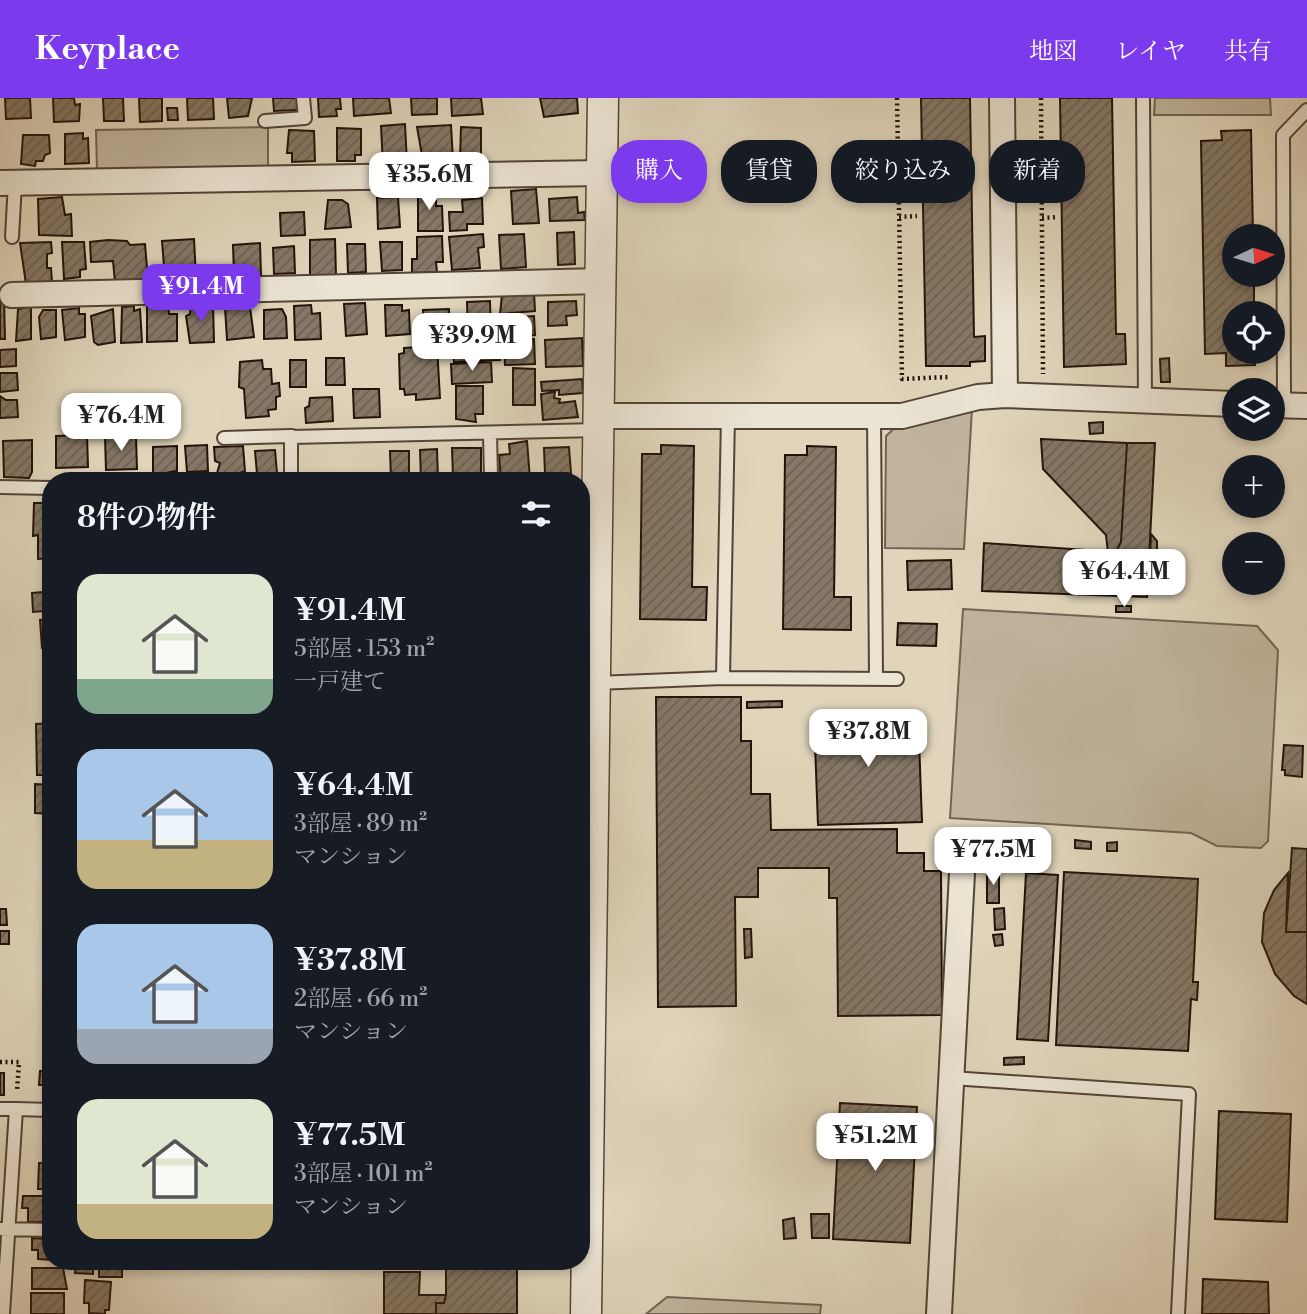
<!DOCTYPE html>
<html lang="ja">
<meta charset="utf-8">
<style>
body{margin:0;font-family:"Libre Bodoni","Noto Serif JP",serif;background:#242831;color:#f1f3f6;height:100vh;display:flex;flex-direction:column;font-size:26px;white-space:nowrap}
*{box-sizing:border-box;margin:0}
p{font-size:23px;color:#9ea1a6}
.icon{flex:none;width:38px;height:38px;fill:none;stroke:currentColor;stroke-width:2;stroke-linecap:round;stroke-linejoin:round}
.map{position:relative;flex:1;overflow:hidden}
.side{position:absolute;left:42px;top:374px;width:548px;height:798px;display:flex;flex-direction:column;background:#171b24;border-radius:28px;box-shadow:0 4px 10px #0003}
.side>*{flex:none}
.banner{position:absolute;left:611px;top:42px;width:590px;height:63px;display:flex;gap:14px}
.needle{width:46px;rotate:86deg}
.controls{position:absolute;left:1222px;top:126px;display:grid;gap:14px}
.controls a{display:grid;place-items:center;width:63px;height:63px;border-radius:50%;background:#171b24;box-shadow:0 4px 10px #0003;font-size:35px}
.price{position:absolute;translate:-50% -60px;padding:0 16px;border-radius:14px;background:#fff;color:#222;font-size:23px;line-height:46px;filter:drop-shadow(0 2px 4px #0008)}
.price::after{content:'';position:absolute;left:50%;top:42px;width:21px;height:16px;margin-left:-10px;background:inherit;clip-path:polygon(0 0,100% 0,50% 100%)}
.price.on{background:#7c3aed;color:#fff}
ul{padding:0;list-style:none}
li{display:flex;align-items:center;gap:21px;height:175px;padding:0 35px}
li span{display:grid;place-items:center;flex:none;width:196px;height:140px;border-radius:21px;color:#555}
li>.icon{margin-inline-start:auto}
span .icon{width:84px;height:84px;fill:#fffc;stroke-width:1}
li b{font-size:30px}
h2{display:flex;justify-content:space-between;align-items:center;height:84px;padding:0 35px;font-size:30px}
.tag{padding:0 24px;border-radius:28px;background:#171b24;box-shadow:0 4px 10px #0003;font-size:24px;line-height:63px}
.tag.on{background:#7c3aed;color:#fff}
header{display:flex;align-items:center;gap:42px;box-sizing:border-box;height:98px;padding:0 35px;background:#7c3aed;color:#fff}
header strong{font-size:33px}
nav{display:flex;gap:38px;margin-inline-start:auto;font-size:24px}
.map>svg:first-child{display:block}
</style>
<header>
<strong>Keyplace</strong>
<nav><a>地図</a><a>レイヤ</a><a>共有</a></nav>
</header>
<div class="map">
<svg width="1307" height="1216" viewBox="0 0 1307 1216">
<defs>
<pattern id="building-hatch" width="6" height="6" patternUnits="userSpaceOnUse" patternTransform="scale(1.75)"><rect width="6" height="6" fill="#857866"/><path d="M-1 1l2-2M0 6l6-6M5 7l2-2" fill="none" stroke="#6c6152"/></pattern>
</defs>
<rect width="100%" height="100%" fill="#e0d5bb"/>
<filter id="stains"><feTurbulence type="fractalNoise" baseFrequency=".00286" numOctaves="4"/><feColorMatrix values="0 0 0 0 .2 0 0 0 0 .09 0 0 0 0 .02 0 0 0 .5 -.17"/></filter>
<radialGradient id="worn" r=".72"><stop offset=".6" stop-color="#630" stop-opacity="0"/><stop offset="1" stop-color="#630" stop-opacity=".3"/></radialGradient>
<path fill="#c0b49d" stroke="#726454" stroke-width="2" d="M1155,0H1270L1271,17H1154Z
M268,29V74H97L96,32Z
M972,310L964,451L885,450L886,338L900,325Z
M963,511L1257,528L1278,552L1268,743L1261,750L1217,748L1191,735L950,720Z
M667,1199L821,1207L820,1216H646Z"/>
<path fill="url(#building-hatch)" stroke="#23130a" stroke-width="2" d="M5,0H30L31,20L6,21Z
M53,0H74L75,7L80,6L79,23L54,24Z
M103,0H123L124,23H104Z
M139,0H162V23L140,24Z
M187,0H213L214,21L188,22Z
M227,0H252L248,18L229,20Z
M273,0H297V12L274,13Z
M318,0H340L341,11H336L337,18L319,19Z
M353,0H389L391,15L354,18Z
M411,0H437V16L412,17Z
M451,0H481L483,16L452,18Z
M540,0H577L578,15L544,19Z
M921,0H970L974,239L985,238V263L970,264V268H926Z
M1060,0H1112L1116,236H1125L1126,266L1064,269Z
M167,10H177L178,22H168Z
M405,26L407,66L383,68L381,28Z
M451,27L453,62L423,63L417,29Z
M461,29L481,30V61H460Z
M337,30L361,31V57H355V63H337Z
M289,32L314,33L315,63L292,64V55H287Z
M1251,32L1253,138H1234V177H1254V215H1234V254H1255V267L1226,268V255L1205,256L1201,43L1222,42L1221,33Z
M83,35V41L88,40L89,65L65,66V36Z
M23,37H49L50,55L45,57L43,63H36L35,68L21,66Z
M536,91L539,125L513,126L511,93Z
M418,92H436V108H442L443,133H418Z
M62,99L65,117L71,116L72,138L39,137L38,101Z
M398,99L400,129L378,131L377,100Z
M577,99L578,115L584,114L585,122L550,123L549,101Z
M482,100L483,126H467V132L450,133L449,114H463L462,102Z
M328,102H342L348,106L351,129L325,131Z
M304,114L305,137L281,138L280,115Z
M574,134L575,166L558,167L557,135Z
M483,136L484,149L478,150L480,170L452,172L449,139Z
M524,136L526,169L501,171L499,137Z
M442,138L443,164H436L437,174L412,175V161H417V139Z
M194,141L196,179L165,181L162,143Z
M335,141L336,178L310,181V142Z
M108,142L127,143L130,147L145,146L148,182L115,184L113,163L91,164L90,144Z
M51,144L52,155L47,156V170H51L52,184L26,186L20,145Z
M62,144H84L86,171L80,172V179L64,181Z
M380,144H402V172L382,173Z
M260,145L261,177L234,178L233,147Z
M347,146H365L366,174L348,175Z
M294,148L295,175L274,176L273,150Z
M534,194L535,213L500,216L502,197Z
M0,198H4L5,241H0Z
M490,203L491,239H468L467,204Z
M576,203L577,217L566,218L567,227L548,228V204Z
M147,204L168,205L169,216H177V243L147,244Z
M365,205L367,236L346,238L344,206Z
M191,206H213L214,244L190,245L186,218L190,216Z
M311,207L312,216L320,215L321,241L295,242L294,208Z
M385,207H402V213L409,212L410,236L386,238Z
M134,208V213L140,211L142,244L121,245L122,209Z
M31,209V241L16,243L18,211Z
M225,209H250L254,239L227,242Z
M79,210V216H85V239L65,242L62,212Z
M113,211L115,244L98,247L94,244L91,218Z
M282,211L286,219L287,240L264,241V212Z
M449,211L450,235L424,236L423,212Z
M43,212H56V239L41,241L39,219Z
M534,218L535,237L501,240L503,220Z
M582,240L583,268L546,269L545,242Z
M534,241L535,266L505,267L504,243Z
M499,243L500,262L454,264L453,245Z
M437,248L440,300L416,302V296L405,297L404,291H400L399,256L404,255V250Z
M16,251V268L0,269V252Z
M326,260H344L345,287H326Z
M1169,260L1170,284H1161L1160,261Z
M262,262L263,271H271L272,286L279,285L280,298L276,299V311L268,312L269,318L246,320L244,291L239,289L240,264Z
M290,262H306V289H290Z
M491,264L492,284L452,286L451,266Z
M513,270L535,271V307H513Z
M0,275H17L18,292L0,294Z
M582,281L583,295L559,297V292L542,293L541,284Z
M456,288H483V316H475L476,324L456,321Z
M353,291H379L380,319L354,320Z
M555,294L554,300L560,301L559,305L575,303L578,319L543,322L541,296Z
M0,298L6,302H17L18,319L0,320Z
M332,299L333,323L306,325L305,310L309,308L310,300Z
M1103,324V335L1090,336L1089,325Z
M87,337L88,369L56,370V338Z
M105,339H136L137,371L106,372Z
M1041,341L1127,345L1121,444L1116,454L1108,455L1106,437L1043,371Z
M32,342V374L29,380L4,379L3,343Z
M527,343L530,381L501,383L499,357L510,356L509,346Z
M1127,345H1155L1147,499L982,493L984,445L1116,454L1121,444Z
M207,347L208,373L187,374L185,348Z
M661,347L694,348L692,489H707L706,522L640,521L642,356H661Z
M177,348V373L153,377V349Z
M243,348L245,373L240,375V382L223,381L224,376L217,375L220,365L215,363L214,349Z
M807,348L836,349L834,499H851V532L783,531L785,357H807Z
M569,349L571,375L545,376L544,350Z
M452,350H481V378L453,379Z
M437,351L438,382H421L420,352Z
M275,352L277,375L257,376L255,353Z
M390,353H409V381H391Z
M34,405H51V460L38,461V437L33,438Z
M1151,436L1157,443V455L1150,459Z
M951,462L952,491L908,492L907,463Z
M46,490H50L51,510H47Z
M43,494L44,513L33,514L32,495Z
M1116,508H1131V514H1116Z
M51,521V550H42L40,522Z
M898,525L937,526L936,548L897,547Z
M656,599H741V643H751V696H770L771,732L897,731V755H924V773H941L942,917L838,918L837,800H829V770H758V799H735L736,908L658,909Z
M782,603V609L747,610V604Z
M918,615L922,724L818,727L814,619Z
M51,625V677H37L36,626Z
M1284,647L1303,648L1302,679L1285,677V672H1282Z
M35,686L51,687V716L35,715Z
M1075,742L1091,744V751L1075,750Z
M1117,744V753H1107V745Z
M1292,750L1307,751V834H1286Z
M987,773H999V805H987Z
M1064,774L1198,781L1193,884H1198L1197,902L1191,901L1188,953L1056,947Z
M1026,775L1058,777L1048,943L1017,941Z
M1288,775L1286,834H1307V906L1294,898L1275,876L1262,844L1264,815L1274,792Z
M1004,810L1005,831L995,832L994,811Z
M0,811H6L7,827H0Z
M744,831H751L752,859L745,860Z
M0,833H9V846H0Z
M1002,836L1003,847L995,848L993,837Z
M1024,959V966L1004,967V960Z
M40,973H51V1002H47V987H39Z
M0,975H4V997H0Z
M840,1005L917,1009L910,1145L833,1141Z
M1219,1013L1291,1016L1287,1124L1215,1121Z
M46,1027L51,1028V1046H45Z
M39,1065H51V1091H38Z
M23,1098H51V1124H28V1110H22Z
M811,1116H829V1140H812Z
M794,1120L796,1140L784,1141L783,1122Z
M32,1140L51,1141V1162L38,1161V1152H32Z
M76,1164H93V1176L75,1175Z
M99,1164H122V1179H99Z
M405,1164H427V1167L405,1168Z
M446,1164H517V1216H436V1205H444L446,1197Z
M32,1170H63L67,1191H32Z
M384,1174H420L419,1197H446L444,1205H436V1216H384Z
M1203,1181L1268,1184L1269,1216H1202Z
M85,1182L111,1184L109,1212H105V1216L89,1215V1205H84Z
M31,1195H64V1216H31Z"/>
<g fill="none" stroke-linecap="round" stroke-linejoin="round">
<defs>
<path id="service" d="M1143,0L1145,303
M265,23L305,20L303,0
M12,139L15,85
M1284,307L1283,37L1307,12
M874,318L876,581
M490,335L491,380
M224,340L292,338
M291,383V339L599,332
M0,389L51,390
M723,580L728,317
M595,585L723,580L897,581
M951,980L1189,996L1178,1216
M0,1011H16L3,1216
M16,1011L51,1012
M0,1131L51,1132"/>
<path id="minor" d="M1002,0L1005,297
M0,85L602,75
M12,197L602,183
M1272,307L1307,308
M600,318H902L978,299L1005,297L1234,306
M939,1216L962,775"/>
<path id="tertiary" d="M586,1216L603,0"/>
</defs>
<use href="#service" stroke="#524436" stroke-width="16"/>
<use href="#minor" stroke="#524436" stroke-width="28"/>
<use href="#tertiary" stroke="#524436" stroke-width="33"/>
<path stroke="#23130a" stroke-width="4.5" stroke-dasharray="2 3.5" stroke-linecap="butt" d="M897,0L902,281L949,279
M1041,0L1043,276
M899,119L917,118
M1042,120L1057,119
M0,964H19L17,993"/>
<use href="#service" stroke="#ebe4d3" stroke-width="12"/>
<use href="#minor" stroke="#ebe4d3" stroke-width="24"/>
<use href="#tertiary" stroke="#ebe4d3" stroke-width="30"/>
</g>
<rect width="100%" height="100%" filter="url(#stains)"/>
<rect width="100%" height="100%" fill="url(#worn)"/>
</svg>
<div class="controls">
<a><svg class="needle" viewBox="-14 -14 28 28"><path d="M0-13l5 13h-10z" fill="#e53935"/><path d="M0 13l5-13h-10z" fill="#9ea1a6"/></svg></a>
<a><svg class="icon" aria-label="locate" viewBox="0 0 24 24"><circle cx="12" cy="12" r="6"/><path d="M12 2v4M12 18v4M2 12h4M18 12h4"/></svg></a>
<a><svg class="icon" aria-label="layers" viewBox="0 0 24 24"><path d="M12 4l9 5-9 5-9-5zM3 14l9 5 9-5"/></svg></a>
<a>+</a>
<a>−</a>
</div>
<b class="price" style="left:429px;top:114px">¥35.6M</b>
<b class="price on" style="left:201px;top:226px">¥91.4M</b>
<b class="price" style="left:472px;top:275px">¥39.9M</b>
<b class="price" style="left:121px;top:355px">¥76.4M</b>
<b class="price" style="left:1124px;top:511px">¥64.4M</b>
<b class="price" style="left:868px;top:671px">¥37.8M</b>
<b class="price" style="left:993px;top:789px">¥77.5M</b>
<b class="price" style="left:875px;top:1075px">¥51.2M</b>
<div class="banner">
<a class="tag on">購入</a>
<a class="tag">賃貸</a>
<a class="tag">絞り込み</a>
<a class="tag">新着</a>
</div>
<section class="side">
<h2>8件の物件<svg class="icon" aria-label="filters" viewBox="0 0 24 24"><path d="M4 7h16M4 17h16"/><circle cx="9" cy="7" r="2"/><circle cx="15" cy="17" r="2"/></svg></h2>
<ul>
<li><span style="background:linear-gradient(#dfe7d0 75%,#7fa58c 0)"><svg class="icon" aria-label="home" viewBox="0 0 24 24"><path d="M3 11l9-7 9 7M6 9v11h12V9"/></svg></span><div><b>¥91.4M</b><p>5部屋 · 153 m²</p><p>一戸建て</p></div></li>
<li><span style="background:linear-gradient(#a9c7e8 65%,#c2b280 0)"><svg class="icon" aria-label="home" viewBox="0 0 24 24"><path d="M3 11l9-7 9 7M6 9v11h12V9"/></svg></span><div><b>¥64.4M</b><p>3部屋 · 89 m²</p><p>マンション</p></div></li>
<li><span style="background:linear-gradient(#a9c7e8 75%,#9aa5b1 0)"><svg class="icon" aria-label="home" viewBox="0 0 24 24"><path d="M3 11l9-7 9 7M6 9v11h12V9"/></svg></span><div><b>¥37.8M</b><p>2部屋 · 66 m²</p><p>マンション</p></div></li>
<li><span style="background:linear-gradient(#dfe7d0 75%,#c2b280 0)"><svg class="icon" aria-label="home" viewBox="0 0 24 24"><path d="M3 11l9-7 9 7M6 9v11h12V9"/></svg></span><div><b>¥77.5M</b><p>3部屋 · 101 m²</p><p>マンション</p></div></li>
</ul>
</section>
</div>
